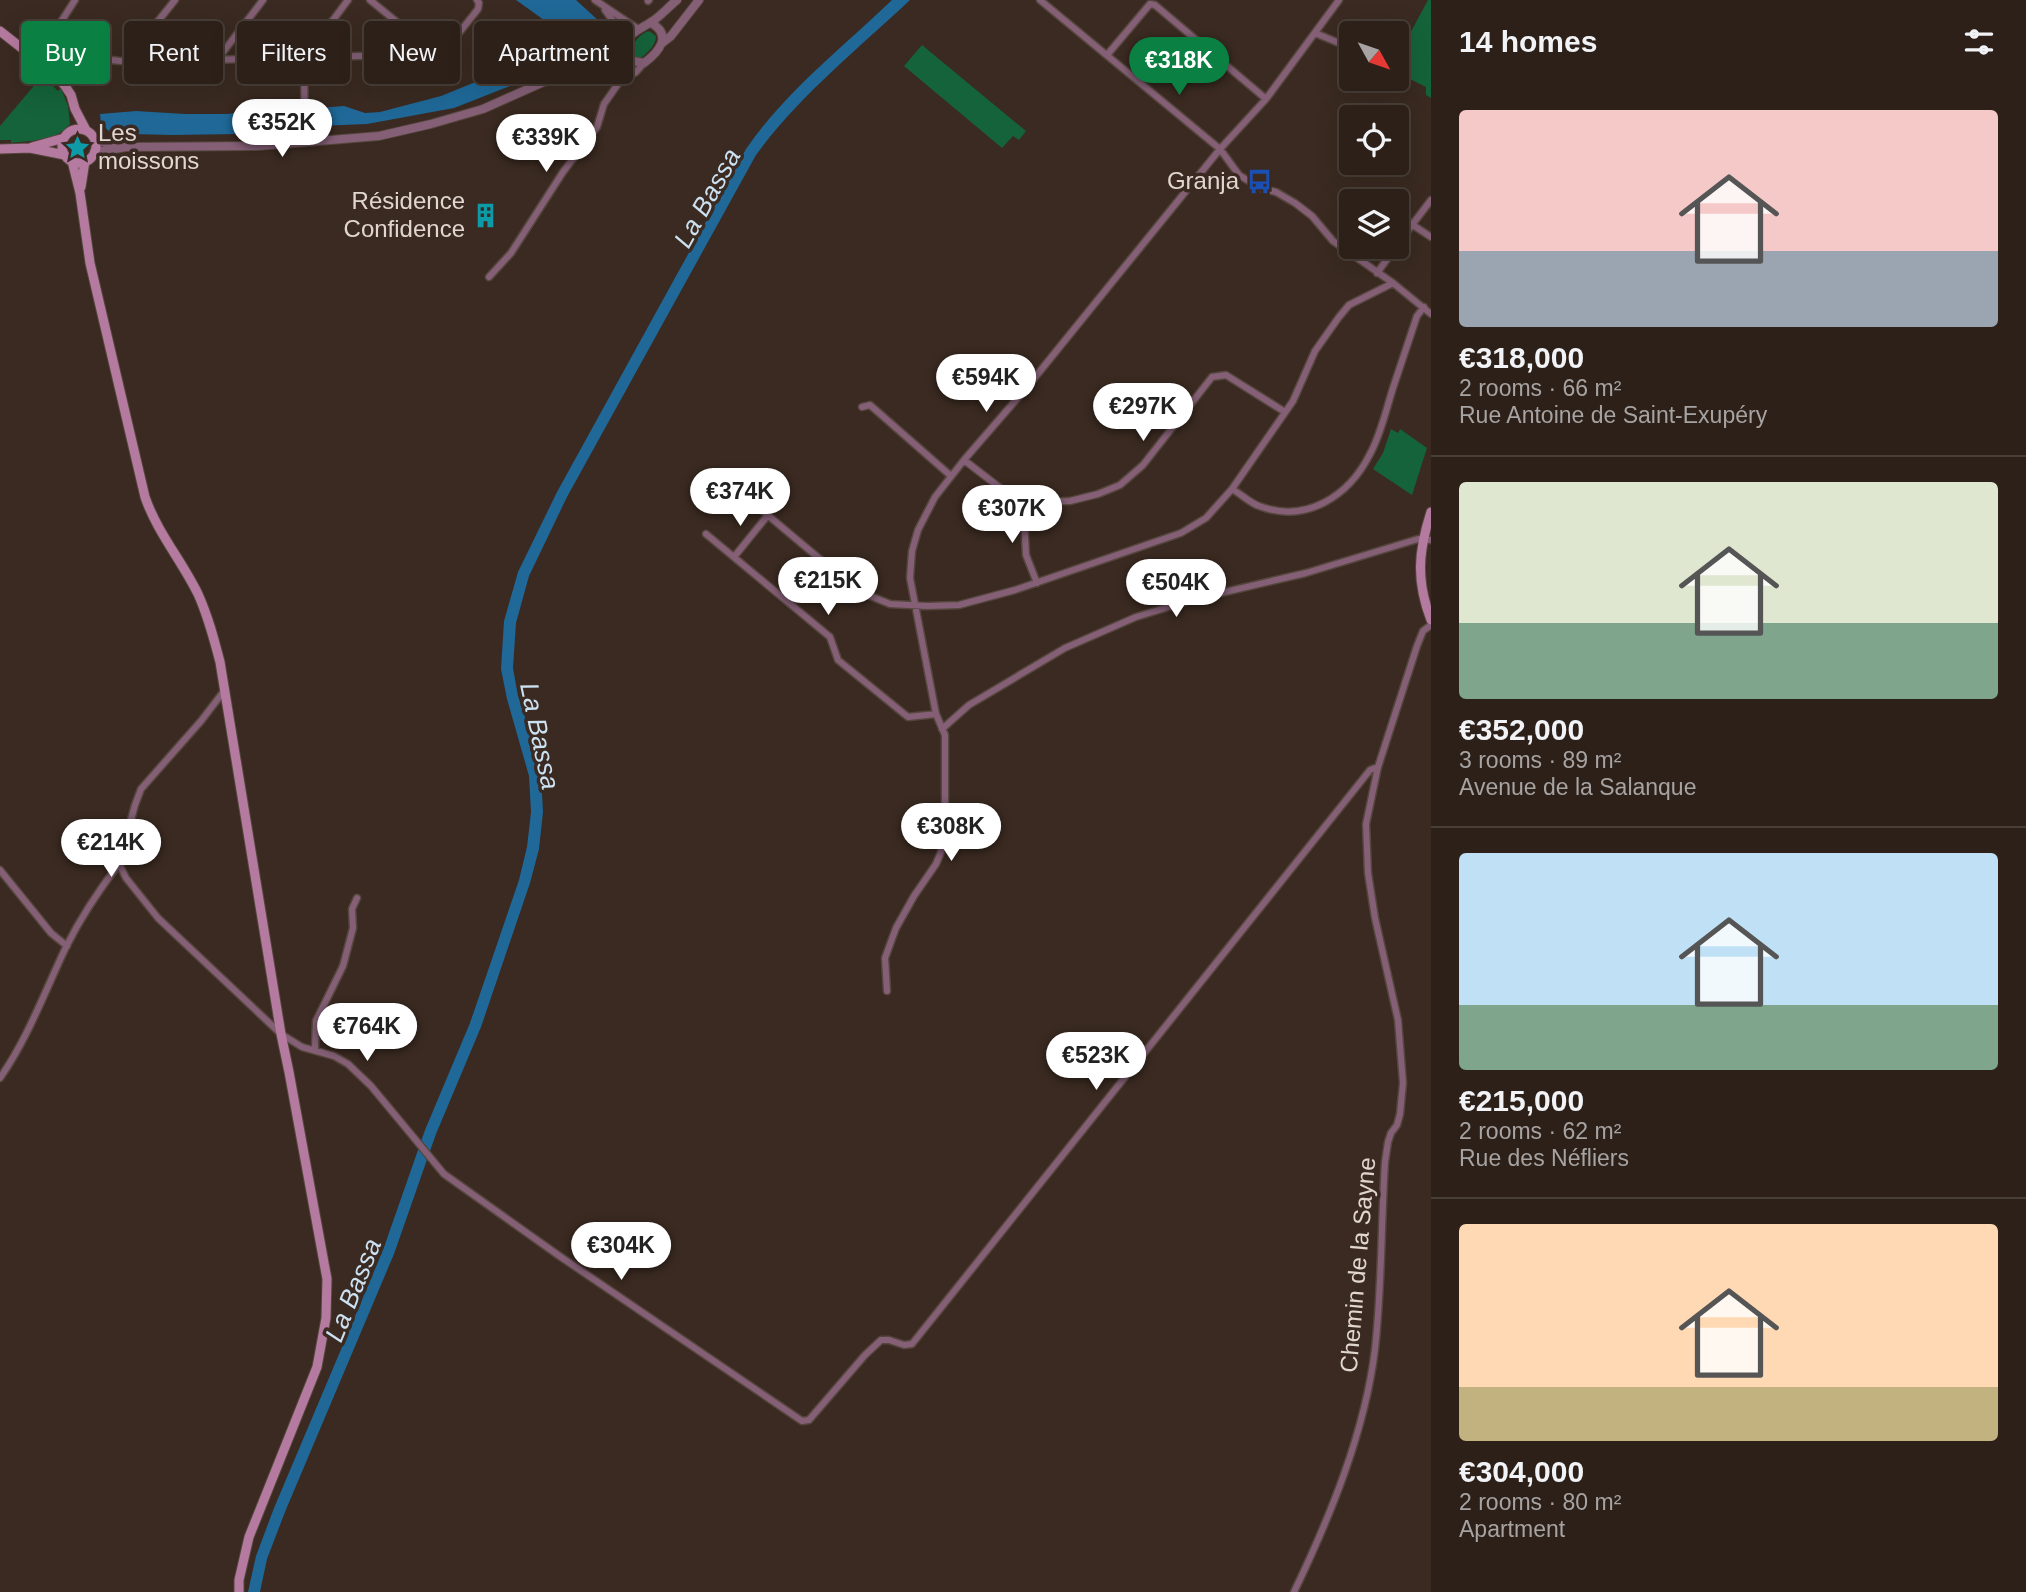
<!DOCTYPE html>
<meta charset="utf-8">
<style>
body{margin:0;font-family:Arial,sans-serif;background:#342822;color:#f1f3f6;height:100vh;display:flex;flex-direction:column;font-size:26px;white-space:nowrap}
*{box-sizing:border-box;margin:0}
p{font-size:23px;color:#a6a3a2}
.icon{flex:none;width:38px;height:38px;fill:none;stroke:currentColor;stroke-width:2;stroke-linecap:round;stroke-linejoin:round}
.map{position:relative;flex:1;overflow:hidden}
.sheet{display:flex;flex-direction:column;background:#2c2019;width:595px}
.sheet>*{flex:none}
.banner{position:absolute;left:21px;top:21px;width:665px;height:63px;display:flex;gap:14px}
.needle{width:46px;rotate:130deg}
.fabs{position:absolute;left:1339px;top:21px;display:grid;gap:14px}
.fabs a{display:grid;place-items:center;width:70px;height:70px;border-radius:7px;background:#2c2019;box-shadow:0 7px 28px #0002,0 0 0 2px #483e38;font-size:35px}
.price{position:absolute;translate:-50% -60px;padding:0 16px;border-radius:24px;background:#fff;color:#222;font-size:23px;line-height:46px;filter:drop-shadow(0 2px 4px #0008)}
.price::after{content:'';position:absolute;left:50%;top:42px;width:21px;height:16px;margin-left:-10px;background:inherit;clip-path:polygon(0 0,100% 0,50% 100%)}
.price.on{background:#0b8043;color:#fff}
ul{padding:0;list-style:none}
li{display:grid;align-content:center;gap:14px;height:371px;padding:0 28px}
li+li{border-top:2px solid #483e38}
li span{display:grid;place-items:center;height:217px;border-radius:7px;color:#555}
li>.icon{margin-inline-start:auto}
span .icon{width:126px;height:126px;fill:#fffc;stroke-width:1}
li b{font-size:30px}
h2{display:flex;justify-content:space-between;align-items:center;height:84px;padding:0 28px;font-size:30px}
.chip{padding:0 24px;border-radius:7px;background:#2c2019;box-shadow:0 7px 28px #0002,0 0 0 2px #483e38;font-size:24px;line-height:63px}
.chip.on{background:#0b8043;color:#fff}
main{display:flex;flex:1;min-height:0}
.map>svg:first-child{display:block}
</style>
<main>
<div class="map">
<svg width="1431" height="1592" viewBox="0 0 1431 1592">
<rect width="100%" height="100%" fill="#3a2a21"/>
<path fill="#15633a" d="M1428,0H1431V98L1426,95V87L1396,72L1397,49L1404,38L1407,39Z
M649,31L656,36C656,45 648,52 641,58L636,57L632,54C631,44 639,34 649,31Z
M922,45L1026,131L1019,140L1013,136L1002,148L904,66Z
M43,75L46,78L47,85H52L58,91L61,88L68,106L70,124C55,142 32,140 11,143V140H0V126Z
M1391,429L1398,433L1400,429L1427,448L1412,495L1373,469L1383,453Z"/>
<path fill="#1f6897" d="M516,0H576L600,22L608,33L583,48Z
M892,0H910C857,50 799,96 756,155L567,497L529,576L516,623L513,668L518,696L537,754L541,774L543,812L539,849L530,883L481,1027L436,1134L394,1254L285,1512L267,1559L260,1592H248L256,1556L274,1508L383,1250L425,1130L470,1023L519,880L527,847L531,812L529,776L507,699L501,669L504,621L518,572L557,492L746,149C786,91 842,48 892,0Z
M524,54L546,72L454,108L367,124L319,126L318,108L344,106L365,113L380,112L441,96L478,81Z
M274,107H299V133L172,135L132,134L110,132L101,124L100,114L136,111L185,114H228Z"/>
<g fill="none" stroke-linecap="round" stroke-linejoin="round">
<defs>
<path id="minor" d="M75,0L59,25L111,60L130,62L436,54L444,52L478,9L479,3L477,0
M370,0L436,54
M595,0L638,29
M1040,0L1220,149L1239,175L1260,188L1276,192L1295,203L1312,216L1333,241L1393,283L1431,314
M648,1L649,0
M605,10L627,40
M1315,33L1351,48
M1107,55L1150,4L1155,5L1266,99
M217,60L263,0
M130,62L134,51L175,0
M619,83L636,72L644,63
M305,143L304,59L348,0
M1366,193L1378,201
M1396,214L1431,237
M1396,246L1431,200
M1377,273L1396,247
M489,277L511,253L563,172L597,127L604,104L618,84L628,58
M862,407L870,405L951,476
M964,460L999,487L1015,497L1023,499L1037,502L1070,501L1098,494L1120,485L1143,465L1212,377L1226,375L1285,412
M1232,489C1241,494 1250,503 1259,506C1306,524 1349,496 1370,454C1381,434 1386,410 1393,388C1401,364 1409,340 1417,316L1424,307
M740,492L858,591L890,604L928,606L959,605L1015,590L1181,533L1206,518L1232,489L1293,401L1315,351L1339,317L1349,305L1393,283
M1023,499L1026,555L1037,583
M706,534L830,637L838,660L908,717L936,714
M734,557L768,515
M224,691L201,721L141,789L135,805L119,864L126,878L158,918L281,1034L302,1047L334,1056L348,1064L371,1086L444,1174L558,1255L802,1421L809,1420L865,1355L881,1340H889L904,1345L912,1344L1370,770L1378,767
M942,729L969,705L1065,648L1136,617L1191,600L1306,573L1418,539L1431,540
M0,870L51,933L67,946
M887,991L885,958L896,928L914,896L936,864L941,852L945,809V735L936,714L910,578L912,551L918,530L935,497L964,460L1028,386L1220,149L1266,99L1339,0
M315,1050L316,1021L343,966L353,928L352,909L357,898
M0,1078C28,1038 45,991 66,947C81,917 99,890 119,864
M1294,1592C1330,1517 1365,1432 1375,1349C1382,1287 1381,1224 1385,1162L1388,1142L1391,1133L1397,1125L1400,1114L1403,1083L1398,1020L1375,918L1368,873L1366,824L1378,767L1417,646L1423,631L1431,625"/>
<path id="tertiary" d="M662,43L671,36L699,0
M626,54C623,34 638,31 651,22C660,17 668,7 677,0
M626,54L633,61L644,63C659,52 673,35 651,23
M95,140L121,146
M94,152L127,147L258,146L379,136L431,124L483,109L557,76L596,55L608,52L626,43"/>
<path id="secondary" d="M0,31L56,75L65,86L71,95L75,109L86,130
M62 146a17 17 0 1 1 34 0a17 17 0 1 1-34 0Z
M32,147L64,138
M0,149L30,148L65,155
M72,161L80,193L90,263L145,497C157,532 182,561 198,594C208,616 214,639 220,662L281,1034L289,1072L327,1279L326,1318L317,1367L249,1537L239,1580V1592
M81,187L85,161
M1431,512C1418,552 1416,581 1431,620"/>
</defs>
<use href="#minor" stroke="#55463d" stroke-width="9"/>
<use href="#tertiary" stroke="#55463d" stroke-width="10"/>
<use href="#secondary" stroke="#55463d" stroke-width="11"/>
<use href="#minor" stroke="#845f76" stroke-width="6"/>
<use href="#tertiary" stroke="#845f76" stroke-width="8"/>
<use href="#secondary" stroke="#b57a9f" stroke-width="9"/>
</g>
<defs>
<symbol id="sight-bare" viewBox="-9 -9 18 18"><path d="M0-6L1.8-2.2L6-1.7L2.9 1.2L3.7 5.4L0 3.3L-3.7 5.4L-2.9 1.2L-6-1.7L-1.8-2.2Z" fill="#0f9aa8" stroke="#3a2a21" stroke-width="2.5" paint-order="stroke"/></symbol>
<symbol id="bus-bare" viewBox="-9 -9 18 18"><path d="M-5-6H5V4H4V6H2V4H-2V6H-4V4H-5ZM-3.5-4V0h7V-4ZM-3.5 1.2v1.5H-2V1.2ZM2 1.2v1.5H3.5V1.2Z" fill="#1a4fb4" stroke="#3a2a21" stroke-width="2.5" paint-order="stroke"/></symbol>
<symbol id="building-bare" viewBox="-9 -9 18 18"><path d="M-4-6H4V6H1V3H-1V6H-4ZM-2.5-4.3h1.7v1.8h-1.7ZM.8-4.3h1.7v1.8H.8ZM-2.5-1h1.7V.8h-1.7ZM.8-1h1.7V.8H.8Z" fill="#0f9aa8" stroke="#3a2a21" stroke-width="2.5" paint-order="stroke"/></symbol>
</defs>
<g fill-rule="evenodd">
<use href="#sight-bare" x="60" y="130" width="35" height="35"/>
<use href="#bus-bare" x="1242" y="164" width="35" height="35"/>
<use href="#building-bare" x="468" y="198" width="35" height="35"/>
</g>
<g text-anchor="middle" stroke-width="7" stroke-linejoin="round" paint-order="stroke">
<g font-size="24" fill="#e1d6d0" stroke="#3a2a21" text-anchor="end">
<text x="98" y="141" text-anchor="start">Les<tspan x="98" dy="28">moissons</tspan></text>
<text x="1239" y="189">Granja</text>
<text x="465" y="209">Résidence<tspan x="465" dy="28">Confidence</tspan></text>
</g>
<g font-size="24" fill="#e1d6d0" stroke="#3a2a21">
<text transform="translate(1358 1265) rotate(-85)" y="8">Chemin de la Sayne</text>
</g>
<g font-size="26" font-style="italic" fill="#cce1f1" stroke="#3a2a21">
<text transform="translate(707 198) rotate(-61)" y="9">La Bassa</text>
<text transform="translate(540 736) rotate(78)" y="9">La Bassa</text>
<text transform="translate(353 1290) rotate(-68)" y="9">La Bassa</text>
</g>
</g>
</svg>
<div class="fabs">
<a><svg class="needle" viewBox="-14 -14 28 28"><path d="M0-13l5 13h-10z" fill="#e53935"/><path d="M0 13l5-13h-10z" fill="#a6a3a2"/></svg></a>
<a><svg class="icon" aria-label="locate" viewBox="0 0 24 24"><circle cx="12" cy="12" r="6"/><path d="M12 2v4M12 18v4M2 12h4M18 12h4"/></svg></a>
<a><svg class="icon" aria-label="layers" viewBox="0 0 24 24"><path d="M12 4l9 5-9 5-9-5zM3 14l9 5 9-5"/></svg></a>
</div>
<b class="price on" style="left:1179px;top:97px">€318K</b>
<b class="price" style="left:282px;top:159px">€352K</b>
<b class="price" style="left:546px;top:174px">€339K</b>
<b class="price" style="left:986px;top:414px">€594K</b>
<b class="price" style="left:1143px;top:443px">€297K</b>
<b class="price" style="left:740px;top:528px">€374K</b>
<b class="price" style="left:1012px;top:545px">€307K</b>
<b class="price" style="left:828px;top:617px">€215K</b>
<b class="price" style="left:1176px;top:619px">€504K</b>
<b class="price" style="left:951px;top:863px">€308K</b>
<b class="price" style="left:111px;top:879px">€214K</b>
<b class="price" style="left:367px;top:1063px">€764K</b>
<b class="price" style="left:1096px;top:1092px">€523K</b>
<b class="price" style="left:621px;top:1282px">€304K</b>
<div class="banner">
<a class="chip on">Buy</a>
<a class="chip">Rent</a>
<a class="chip">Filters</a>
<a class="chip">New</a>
<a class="chip">Apartment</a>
</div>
</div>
<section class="sheet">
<h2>14 homes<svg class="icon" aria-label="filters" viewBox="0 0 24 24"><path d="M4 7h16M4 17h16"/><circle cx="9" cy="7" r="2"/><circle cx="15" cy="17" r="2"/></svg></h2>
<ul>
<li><span style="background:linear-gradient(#f6c9c9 65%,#9aa5b1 0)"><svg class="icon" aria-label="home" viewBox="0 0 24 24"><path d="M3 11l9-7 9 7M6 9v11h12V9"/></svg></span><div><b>€318,000</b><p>2 rooms · 66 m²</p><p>Rue Antoine de Saint-Exupéry</p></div></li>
<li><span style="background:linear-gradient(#dfe7d0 65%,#7fa58c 0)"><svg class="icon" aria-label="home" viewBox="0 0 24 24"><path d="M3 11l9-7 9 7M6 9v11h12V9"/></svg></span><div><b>€352,000</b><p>3 rooms · 89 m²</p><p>Avenue de la Salanque</p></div></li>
<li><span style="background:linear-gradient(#bfe0f5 70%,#7fa58c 0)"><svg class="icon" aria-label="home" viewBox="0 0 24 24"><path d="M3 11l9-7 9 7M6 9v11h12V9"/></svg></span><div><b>€215,000</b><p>2 rooms · 62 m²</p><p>Rue des Néfliers</p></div></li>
<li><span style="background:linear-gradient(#ffd9b3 75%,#c2b280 0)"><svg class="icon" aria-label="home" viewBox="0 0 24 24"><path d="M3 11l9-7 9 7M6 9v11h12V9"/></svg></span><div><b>€304,000</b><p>2 rooms · 80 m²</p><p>Apartment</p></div></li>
</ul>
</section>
</main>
